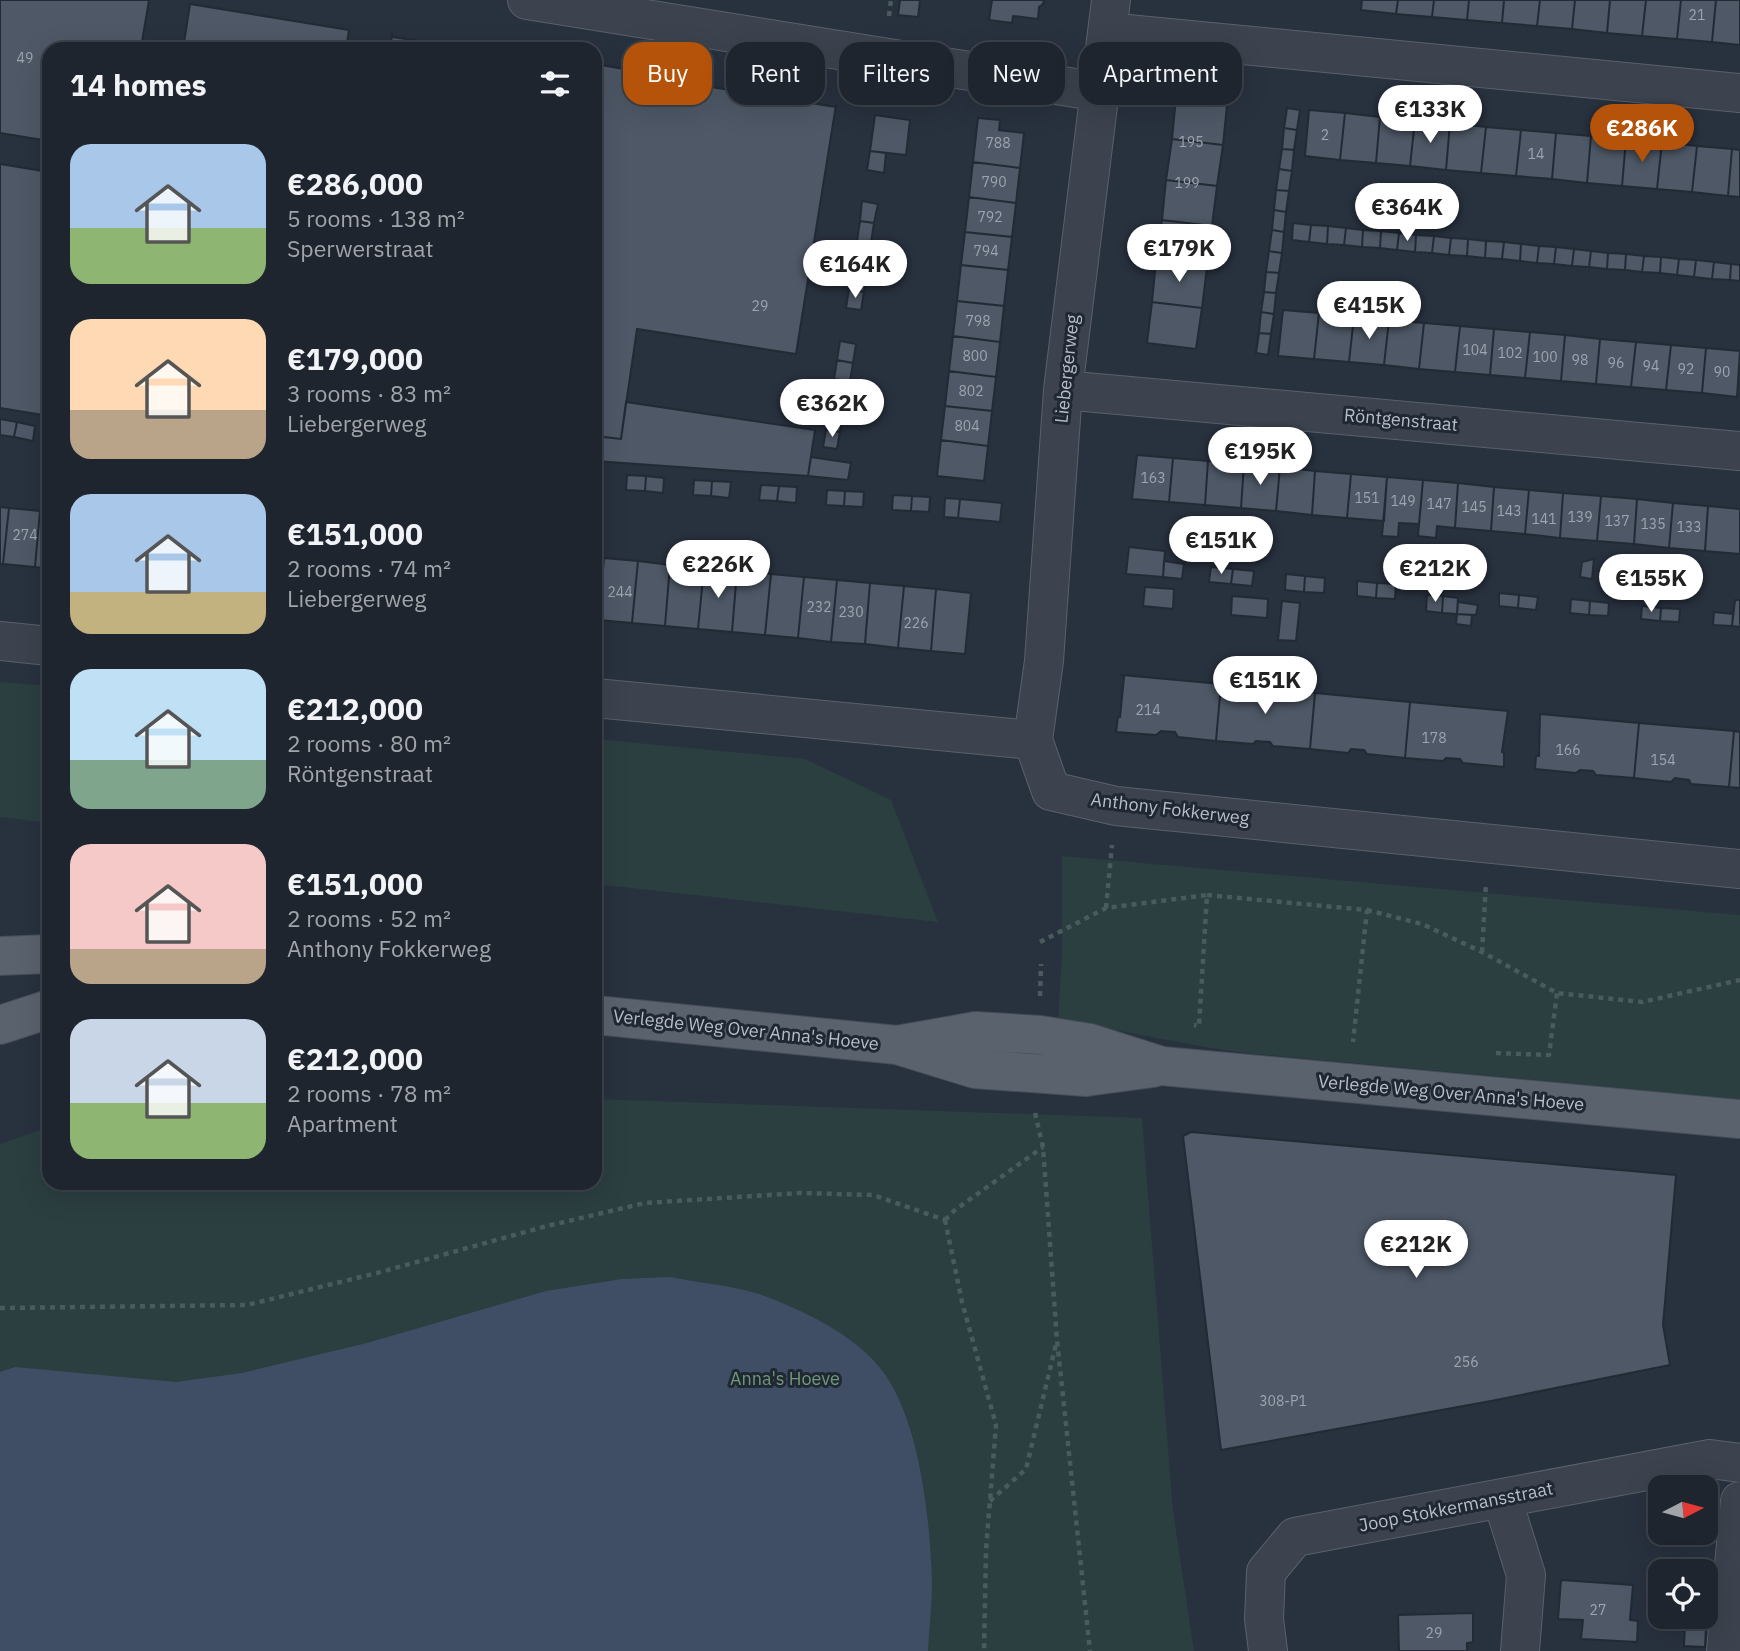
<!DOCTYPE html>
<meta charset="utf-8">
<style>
body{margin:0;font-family:"IBM Plex Sans",sans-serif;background:#2b313a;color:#f1f3f6;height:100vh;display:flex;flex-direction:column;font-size:26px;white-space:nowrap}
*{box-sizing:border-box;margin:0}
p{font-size:23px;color:#a1a5aa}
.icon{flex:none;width:38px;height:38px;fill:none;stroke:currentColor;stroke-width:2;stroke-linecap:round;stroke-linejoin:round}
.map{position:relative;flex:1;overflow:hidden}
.side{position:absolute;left:42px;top:42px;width:560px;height:1148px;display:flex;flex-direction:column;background:#1e252e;border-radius:21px;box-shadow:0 7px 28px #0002,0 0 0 2px #3c424a}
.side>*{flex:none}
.guide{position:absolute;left:623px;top:42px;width:665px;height:63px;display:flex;gap:14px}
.needle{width:46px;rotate:84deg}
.fabs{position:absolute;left:1648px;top:1475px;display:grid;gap:14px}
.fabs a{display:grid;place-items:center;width:70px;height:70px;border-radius:14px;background:#1e252e;box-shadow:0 7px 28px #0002,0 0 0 2px #3c424a;font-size:35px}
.price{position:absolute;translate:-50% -60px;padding:0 16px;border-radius:24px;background:#fff;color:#222;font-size:23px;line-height:46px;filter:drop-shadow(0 2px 4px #0008)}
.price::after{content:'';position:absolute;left:50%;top:42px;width:21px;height:16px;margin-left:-10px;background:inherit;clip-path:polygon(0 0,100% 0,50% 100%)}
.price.on{background:#b45309;color:#fff}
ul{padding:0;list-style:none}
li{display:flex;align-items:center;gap:21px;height:175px;padding:0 28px}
li span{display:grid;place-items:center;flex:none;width:196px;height:140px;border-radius:21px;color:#555}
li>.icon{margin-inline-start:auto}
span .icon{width:84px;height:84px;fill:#fffc;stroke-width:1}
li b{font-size:30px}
h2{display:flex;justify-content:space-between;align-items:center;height:84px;padding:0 28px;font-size:30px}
.chip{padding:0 24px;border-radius:21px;background:#1e252e;box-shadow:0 7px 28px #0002,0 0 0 2px #3c424a;font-size:24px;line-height:63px}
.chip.on{background:#b45309;color:#fff}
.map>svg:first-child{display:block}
</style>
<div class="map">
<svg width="1740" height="1651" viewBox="0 0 1740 1651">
<rect width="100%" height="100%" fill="#28313e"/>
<path fill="#2b3e40" d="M0,682L49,686V823L0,817Z
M595,739L805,759L891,800L938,922L595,884Z
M1062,856L1740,915V1099L1246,1053C1182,1045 1121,1029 1058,1021L1062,955Z
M595,1099L1142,1118L1173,1511L1194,1651H0V1144L49,1127V1183H595Z"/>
<path fill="#404e65" d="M670,1277C699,1283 731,1285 759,1294C800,1309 852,1333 880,1368C920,1417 930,1520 932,1582C932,1605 929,1628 928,1651H0V1372L15,1367L176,1382L242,1373L367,1343L546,1291L622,1279Z"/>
<path fill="#4e5866" stroke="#222a35" stroke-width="2" d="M0,0H149L141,48L107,44L106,49H49V141L0,133Z
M900,0H920L918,17L898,15Z
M992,0H1044L1043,4L1039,7L1038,19L1013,16L1012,23L989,20Z
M1362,0H1398L1396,14L1361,10Z
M1398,0H1434L1432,17L1396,14Z
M1434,0H1469L1467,20L1432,17Z
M1469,0H1504L1502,23L1467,20Z
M1504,0H1540L1537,26L1502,23Z
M1540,0H1575L1572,29L1537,26Z
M1575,0H1610L1607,33L1572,29Z
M1610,0H1646L1642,36L1607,33Z
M1646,0H1681L1677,39L1642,36Z
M1681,0H1716L1712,42L1677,39Z
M1716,0H1740V45L1712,42Z
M190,4L349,30L346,49H183Z
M392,35L393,37L471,49H390Z
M595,64L636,71V75L835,107L836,105L796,354L637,329L621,439L595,436Z
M1176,98L1227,105L1223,145L1172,139Z
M1287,108L1300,110L1297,130L1284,128Z
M1309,110L1345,113L1340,160L1305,156Z
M1345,113L1380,117L1376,163L1340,160Z
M875,115L910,120L906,155L870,151Z
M1380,117L1415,120L1410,166L1376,163Z
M978,118L1000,120L999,130L1024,133L1020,168L973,162Z
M1415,120L1450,123L1446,170L1410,166Z
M1450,123L1486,127L1481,173L1446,170Z
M1486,127L1521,130L1516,176L1481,173Z
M1284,128L1297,130L1294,150L1282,149Z
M1521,130L1556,133L1552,179L1516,176Z
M1556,133L1591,136L1587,183L1552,179Z
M1591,136L1626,139L1622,186L1587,183Z
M1172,139L1223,145L1217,186L1166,180Z
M1626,139L1662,142L1657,189L1622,186Z
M1662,142L1697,146L1692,192L1657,189Z
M1697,146L1732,149L1728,196L1692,192Z
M1282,149L1294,150L1292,171L1279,169Z
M1732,149L1740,150V197L1728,196Z
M870,151L886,153L884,173L867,170Z
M973,162L1020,168L1016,203L969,197Z
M0,164L49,172V416L0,408Z
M1279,169L1292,171L1289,191L1276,190Z
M1166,180L1217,186L1212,226L1162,220Z
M1276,190L1289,191L1286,212L1274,210Z
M969,197L1016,203L1012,237L965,232Z
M862,201L878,204L874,223L860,221Z
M1274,210L1286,212L1284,232L1272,230Z
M1162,220L1212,226L1207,267L1156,261Z
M860,221L874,223L871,243L857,241Z
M1293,223L1311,225L1309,242L1292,240Z
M1311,225L1328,226L1327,244L1309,242Z
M1328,226L1346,228L1344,245L1327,244Z
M1346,228L1363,230L1362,247L1344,245Z
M1272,230L1284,232L1282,253L1269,251Z
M1363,230L1381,231L1380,248L1362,247Z
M1381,231L1399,233L1397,250L1380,248Z
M965,232L1012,237L1008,270L961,265Z
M1399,233L1416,235L1415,252L1397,250Z
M1416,235L1434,236L1432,253L1415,252Z
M1434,236L1451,238L1449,255L1432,253Z
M1451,238L1468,239L1467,256L1449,255Z
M1468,239L1486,241L1485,258L1467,256Z
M1486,241L1504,242L1502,259L1485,258Z
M1504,242L1521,244L1520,261L1502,259Z
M1521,244L1539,246L1537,263L1520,261Z
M1539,246L1556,247L1554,264L1537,263Z
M1556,247L1574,249L1572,266L1554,264Z
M1574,249L1591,251L1589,267L1572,266Z
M1269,251L1282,253L1279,273L1266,272Z
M1591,251L1608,253L1607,269L1589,267Z
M1608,253L1626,254L1625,270L1607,269Z
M1626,254L1644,256L1642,272L1625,270Z
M1644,256L1661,257L1660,273L1642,272Z
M1661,257L1679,259L1677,275L1660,273Z
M1679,259L1696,260L1694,277L1677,275Z
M1696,260L1714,262L1712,279L1694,277Z
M1156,261L1207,267L1202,308L1152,302Z
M1714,262L1731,264L1730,280L1712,279Z
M1731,264L1740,265V281L1730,280Z
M961,265L1008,270L1004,306L957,301Z
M852,271L867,273L864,292L849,289Z
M1266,272L1279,273L1276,293L1264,292Z
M849,289L864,292L861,310L846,308Z
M1264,292L1276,293L1274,314L1261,312Z
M957,301L1004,306L1000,342L953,336Z
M1152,302L1202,308L1196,349L1147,343Z
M1283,310L1319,313L1314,359L1278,356Z
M1261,312L1274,314L1271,334L1259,333Z
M1319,313L1354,317L1349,362L1314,359Z
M1354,317L1389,320L1384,365L1349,362Z
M1389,320L1424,323L1419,369L1384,365Z
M1424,323L1460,326L1455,372L1419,369Z
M1460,326L1494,329L1490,375L1455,372Z
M1494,329L1530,332L1525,378L1490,375Z
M1530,332L1565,335L1561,381L1525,378Z
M1259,333L1271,334L1268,355L1256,353Z
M1565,335L1600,339L1596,384L1561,381Z
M953,336L1000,342L996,377L949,371Z
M1600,339L1636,342L1631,387L1596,384Z
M840,341L856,344L853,363L837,360Z
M1636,342L1671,345L1666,390L1631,387Z
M1671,345L1706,348L1702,393L1666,390Z
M1706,348L1740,351L1737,397L1702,393Z
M837,360L853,363L850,381L834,379Z
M949,371L996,377L992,411L945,406Z
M626,402L815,430L808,476L595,461V436L621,439Z
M945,406L992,411L988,446L941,440Z
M829,412L843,414L840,432L826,430Z
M0,419L17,422L14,437L0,435Z
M17,422L35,426L33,441L14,437Z
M826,430L840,432L837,449L823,447Z
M941,440L988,446L984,481L937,476Z
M1137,455L1173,458L1169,502L1132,499Z
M811,457L851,463L848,480L808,476Z
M1173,458L1208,461L1205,505L1169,502Z
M1208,461L1244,464L1241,508L1205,505Z
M1244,464L1280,467L1276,511L1241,508Z
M1280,467L1315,471L1312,515L1276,511Z
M1315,471L1351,474L1347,518L1312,515Z
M1351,474L1387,477L1384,521L1347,518Z
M627,475L646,476L645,491L626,490Z
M646,476L664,478L663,493L645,491Z
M1387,477L1423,480L1419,524L1399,523L1398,537L1382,536Z
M694,480L712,481L711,496L693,495Z
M1423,480L1458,483L1455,528L1437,526L1436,538L1418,536Z
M712,481L731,482L729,498L711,496Z
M1458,483L1494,487L1491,531L1455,528Z
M761,485L779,486L777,501L759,500Z
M779,486L797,487L796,503L777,501Z
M1494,487L1529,490L1525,534L1491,531Z
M827,490L845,491L844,506L826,505Z
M1529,490L1563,493L1560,538L1525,534Z
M845,491L864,492L863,507L844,506Z
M1563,493L1601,496L1597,541L1560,538Z
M893,495L912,496L911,511L892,510Z
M912,496L930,497L929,512L911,511Z
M1601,496L1637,499L1634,544L1597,541Z
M945,498L960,499L958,518L944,517Z
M960,499L1002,503L1000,522L958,518Z
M1637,499L1673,503L1669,548L1634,544Z
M1673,503L1708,506L1705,551L1669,548Z
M1708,506L1740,509V554L1705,551Z
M0,507L9,508L3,564H0Z
M9,508L40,511L35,567L3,564Z
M40,511H49V569L35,567Z
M1129,547L1165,551L1163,577L1126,574Z
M595,557L604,558L599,620H595Z
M604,558L638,561L632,623L599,620Z
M1594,559L1592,579L1580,577L1582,562Z
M638,561L670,565L665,626L632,623Z
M1164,561L1184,564L1182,579L1163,577Z
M670,565L704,568L698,629L665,626Z
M1211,567L1233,569L1231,584L1209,582Z
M704,568L737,571L732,632L698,629Z
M1233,569L1254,571L1252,586L1231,584Z
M737,571L771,574L765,635L732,632Z
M771,574L804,577L798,638L765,635Z
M1286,574L1305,576L1304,592L1285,590Z
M1305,576L1325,578L1324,593L1304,592Z
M804,577L837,580L831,642L798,638Z
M837,580L870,583L865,644L831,642Z
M1357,581L1377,583L1376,598L1357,596Z
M870,583L904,586L898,648L865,644Z
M1377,583L1396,584L1395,599L1376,598Z
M904,586L936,589L931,651L898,648Z
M1145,587L1174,589L1173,609L1143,606Z
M936,589L971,593L965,654L931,651Z
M1499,593L1519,595L1518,608L1499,606Z
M1427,595L1443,596L1442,613L1426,611Z
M1519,595L1538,597L1536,610L1518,608Z
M1232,596L1268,599L1267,618L1231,615Z
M1443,596L1458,598L1457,614L1442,613Z
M1571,599L1590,601L1589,615L1570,613Z
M1735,600H1740V627L1732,626Z
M1282,601L1300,603L1296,641L1278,640Z
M1590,601L1609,603L1608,616L1589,615Z
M1458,602L1478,605L1476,615L1457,614Z
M1642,606L1661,608L1660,621L1641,619Z
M1661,608L1680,609L1679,622L1660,621Z
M1714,612L1733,614L1732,626L1713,625Z
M1457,614L1472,615L1471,626L1456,624Z
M1122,675L1221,684L1216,741L1178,737L1175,732L1161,731L1156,735L1116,732L1118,717H1120L1124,677Z
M1221,684L1315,693L1310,749L1273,746L1270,742L1256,741L1253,744L1216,741Z
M1315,693L1410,702L1405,758L1367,754L1364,750L1351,749L1348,753L1310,749Z
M1410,702L1508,711L1502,752L1504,753V767L1463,763L1460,759L1446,758L1443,761L1405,758Z
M1540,714L1639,723L1634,778L1596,775L1593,771L1580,770L1576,773L1535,769L1536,756H1539Z
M1639,723L1734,731L1729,787L1691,784L1689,780L1675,778L1671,782L1634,778Z
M1734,731L1740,732V788L1729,787Z
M1191,1132L1676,1175L1663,1325L1670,1365L1491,1401L1221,1450L1183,1136Z
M1561,1580L1633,1585L1630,1620L1638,1621L1637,1642L1581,1639L1583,1620L1558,1619Z
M1473,1613V1642L1467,1643V1651H1399L1398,1615Z
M1685,1624L1706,1626L1705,1647L1684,1646Z"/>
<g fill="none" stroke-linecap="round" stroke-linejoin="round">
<defs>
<path id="minor" d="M527,0L1100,92
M1107,32L1740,93
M1063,390L1740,451
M0,641L49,646
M595,698L1033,740L1051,791L1116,806L1740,869
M1033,740L1044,661L1063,390L1111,0
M1502,1498L1526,1575L1520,1651
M1268,1651L1264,1619L1266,1572L1295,1537L1710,1459L1740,1463
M1726,1651L1740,1501"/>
<path id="major" d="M0,956L49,954
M595,1015L897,1045L975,1069L1086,1077L1153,1068
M0,1025L49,1009
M897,1045L976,1031L1040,1035L1090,1043L1162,1066L1740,1119"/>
</defs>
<use href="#minor" stroke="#59616b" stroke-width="40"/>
<use href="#major" stroke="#454c57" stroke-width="40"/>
<path stroke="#4a5b5e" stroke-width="4.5" stroke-dasharray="5 5" stroke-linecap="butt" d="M889,16L891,0
M1207,895L1367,910L1353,1042
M1106,908L1112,845
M1367,910L1422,924L1482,952L1557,993L1642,1002L1740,980
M1040,942L1106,908L1207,895L1199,1026L1194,1025
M1482,952L1486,883
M1040,996L1041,964
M1496,1053L1549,1055L1557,993
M1035,1113L1043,1147L1057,1340L1090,1651
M945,1220L962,1302L996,1425L986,1550L984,1651
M945,1220L955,1210L1043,1147
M0,1308L247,1305L377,1273L547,1226L645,1203L800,1193L873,1195L945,1220
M990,1501L1026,1469L1056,1344"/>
<use href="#minor" stroke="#3c434e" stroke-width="38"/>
<use href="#major" stroke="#5a626e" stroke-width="38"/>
</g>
<g text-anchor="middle" stroke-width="6" stroke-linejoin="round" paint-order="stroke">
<g font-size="14" fill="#9ea4b0">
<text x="1697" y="20">21</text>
<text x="25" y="63">49</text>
<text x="1325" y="140">2</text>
<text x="1191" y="147">195</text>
<text x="998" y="148">788</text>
<text x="1536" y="159">14</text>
<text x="994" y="187">790</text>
<text x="1187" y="188">199</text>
<text x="990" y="222">792</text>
<text x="986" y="256">794</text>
<text x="760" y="311">29</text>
<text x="978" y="326">798</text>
<text x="1475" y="355">104</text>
<text x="1510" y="358">102</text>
<text x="975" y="361">800</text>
<text x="1545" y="362">100</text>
<text x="1580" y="365">98</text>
<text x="1616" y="368">96</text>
<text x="1651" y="371">94</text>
<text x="1686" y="374">92</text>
<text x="1722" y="377">90</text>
<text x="971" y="396">802</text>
<text x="967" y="431">804</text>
<text x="1153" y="483">163</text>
<text x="1367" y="503">151</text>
<text x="1403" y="506">149</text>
<text x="1439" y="509">147</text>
<text x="1474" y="512">145</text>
<text x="1509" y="516">143</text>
<text x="1580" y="522">139</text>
<text x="1544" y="524">141</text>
<text x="1617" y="526">137</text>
<text x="1653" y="529">135</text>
<text x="1689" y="532">133</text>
<text x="25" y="540">274</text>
<text x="620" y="597">244</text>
<text x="819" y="612">232</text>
<text x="851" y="617">230</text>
<text x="916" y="628">226</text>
<text x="1148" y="715">214</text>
<text x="1434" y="743">178</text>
<text x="1568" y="755">166</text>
<text x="1663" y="765">154</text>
<text x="1466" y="1367">256</text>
<text x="1283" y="1406">308-P1</text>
<text x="1598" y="1615">27</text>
<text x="1434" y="1638">29</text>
</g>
<g font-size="18" fill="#b8bec8" stroke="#202833">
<text transform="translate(1067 369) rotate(-84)" y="6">Liebergerweg</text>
<text transform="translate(1401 420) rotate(5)" y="6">Röntgenstraat</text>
<text transform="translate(1170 809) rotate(7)" y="6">Anthony Fokkerweg</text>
<text transform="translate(746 1030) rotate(6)" y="6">Verlegde Weg Over Anna's Hoeve</text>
<text transform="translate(1451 1093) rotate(5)" y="6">Verlegde Weg Over Anna's Hoeve</text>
<text transform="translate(1456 1507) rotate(-11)" y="6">Joop Stokkermansstraat</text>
</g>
<g font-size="18" fill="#71977b" stroke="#202833">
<text x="785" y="1385">Anna's Hoeve</text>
</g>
</g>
</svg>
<div class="fabs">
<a><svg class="needle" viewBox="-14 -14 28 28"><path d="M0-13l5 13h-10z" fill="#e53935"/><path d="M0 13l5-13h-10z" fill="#a1a5aa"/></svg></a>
<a><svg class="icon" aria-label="locate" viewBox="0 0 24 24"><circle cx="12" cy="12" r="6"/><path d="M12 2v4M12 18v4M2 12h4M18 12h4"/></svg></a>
</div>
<b class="price" style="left:1430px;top:145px">€133K</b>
<b class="price on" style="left:1642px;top:164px">€286K</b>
<b class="price" style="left:1407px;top:243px">€364K</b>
<b class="price" style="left:1179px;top:284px">€179K</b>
<b class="price" style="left:855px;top:300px">€164K</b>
<b class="price" style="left:1369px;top:341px">€415K</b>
<b class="price" style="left:832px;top:439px">€362K</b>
<b class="price" style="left:1260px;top:487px">€195K</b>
<b class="price" style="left:1221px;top:576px">€151K</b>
<b class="price" style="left:718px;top:600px">€226K</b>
<b class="price" style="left:1435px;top:604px">€212K</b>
<b class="price" style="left:1651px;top:614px">€155K</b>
<b class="price" style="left:1265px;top:716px">€151K</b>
<b class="price" style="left:1416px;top:1280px">€212K</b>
<div class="guide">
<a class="chip on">Buy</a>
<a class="chip">Rent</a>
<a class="chip">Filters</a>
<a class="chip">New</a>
<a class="chip">Apartment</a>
</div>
<section class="side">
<h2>14 homes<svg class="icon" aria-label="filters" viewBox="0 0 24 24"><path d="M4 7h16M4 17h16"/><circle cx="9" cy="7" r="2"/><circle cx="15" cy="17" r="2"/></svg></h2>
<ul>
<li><span style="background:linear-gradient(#a9c7e8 60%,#8fb573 0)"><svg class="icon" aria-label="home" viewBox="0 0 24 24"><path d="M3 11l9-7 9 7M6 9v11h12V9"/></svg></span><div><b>€286,000</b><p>5 rooms · 138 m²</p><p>Sperwerstraat</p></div></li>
<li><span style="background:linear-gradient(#ffd9b3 65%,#b9a48a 0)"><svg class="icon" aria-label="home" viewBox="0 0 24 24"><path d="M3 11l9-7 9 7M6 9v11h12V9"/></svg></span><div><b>€179,000</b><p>3 rooms · 83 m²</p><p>Liebergerweg</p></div></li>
<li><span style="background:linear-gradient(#a9c7e8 70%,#c2b280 0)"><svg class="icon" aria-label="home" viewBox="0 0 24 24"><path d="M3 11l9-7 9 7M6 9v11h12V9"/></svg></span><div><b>€151,000</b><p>2 rooms · 74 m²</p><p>Liebergerweg</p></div></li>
<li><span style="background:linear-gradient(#bfe0f5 65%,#7fa58c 0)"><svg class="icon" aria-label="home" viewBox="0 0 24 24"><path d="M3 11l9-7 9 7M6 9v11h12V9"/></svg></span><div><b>€212,000</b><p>2 rooms · 80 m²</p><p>Röntgenstraat</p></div></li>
<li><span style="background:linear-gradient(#f6c9c9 75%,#b9a48a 0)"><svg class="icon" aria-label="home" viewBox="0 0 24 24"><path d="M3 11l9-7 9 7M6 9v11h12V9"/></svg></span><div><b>€151,000</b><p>2 rooms · 52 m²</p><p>Anthony Fokkerweg</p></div></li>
<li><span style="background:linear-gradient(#c9d6e8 60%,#8fb573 0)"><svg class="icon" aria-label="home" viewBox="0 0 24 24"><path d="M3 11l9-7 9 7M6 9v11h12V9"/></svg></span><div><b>€212,000</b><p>2 rooms · 78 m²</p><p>Apartment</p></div></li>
</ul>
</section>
</div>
